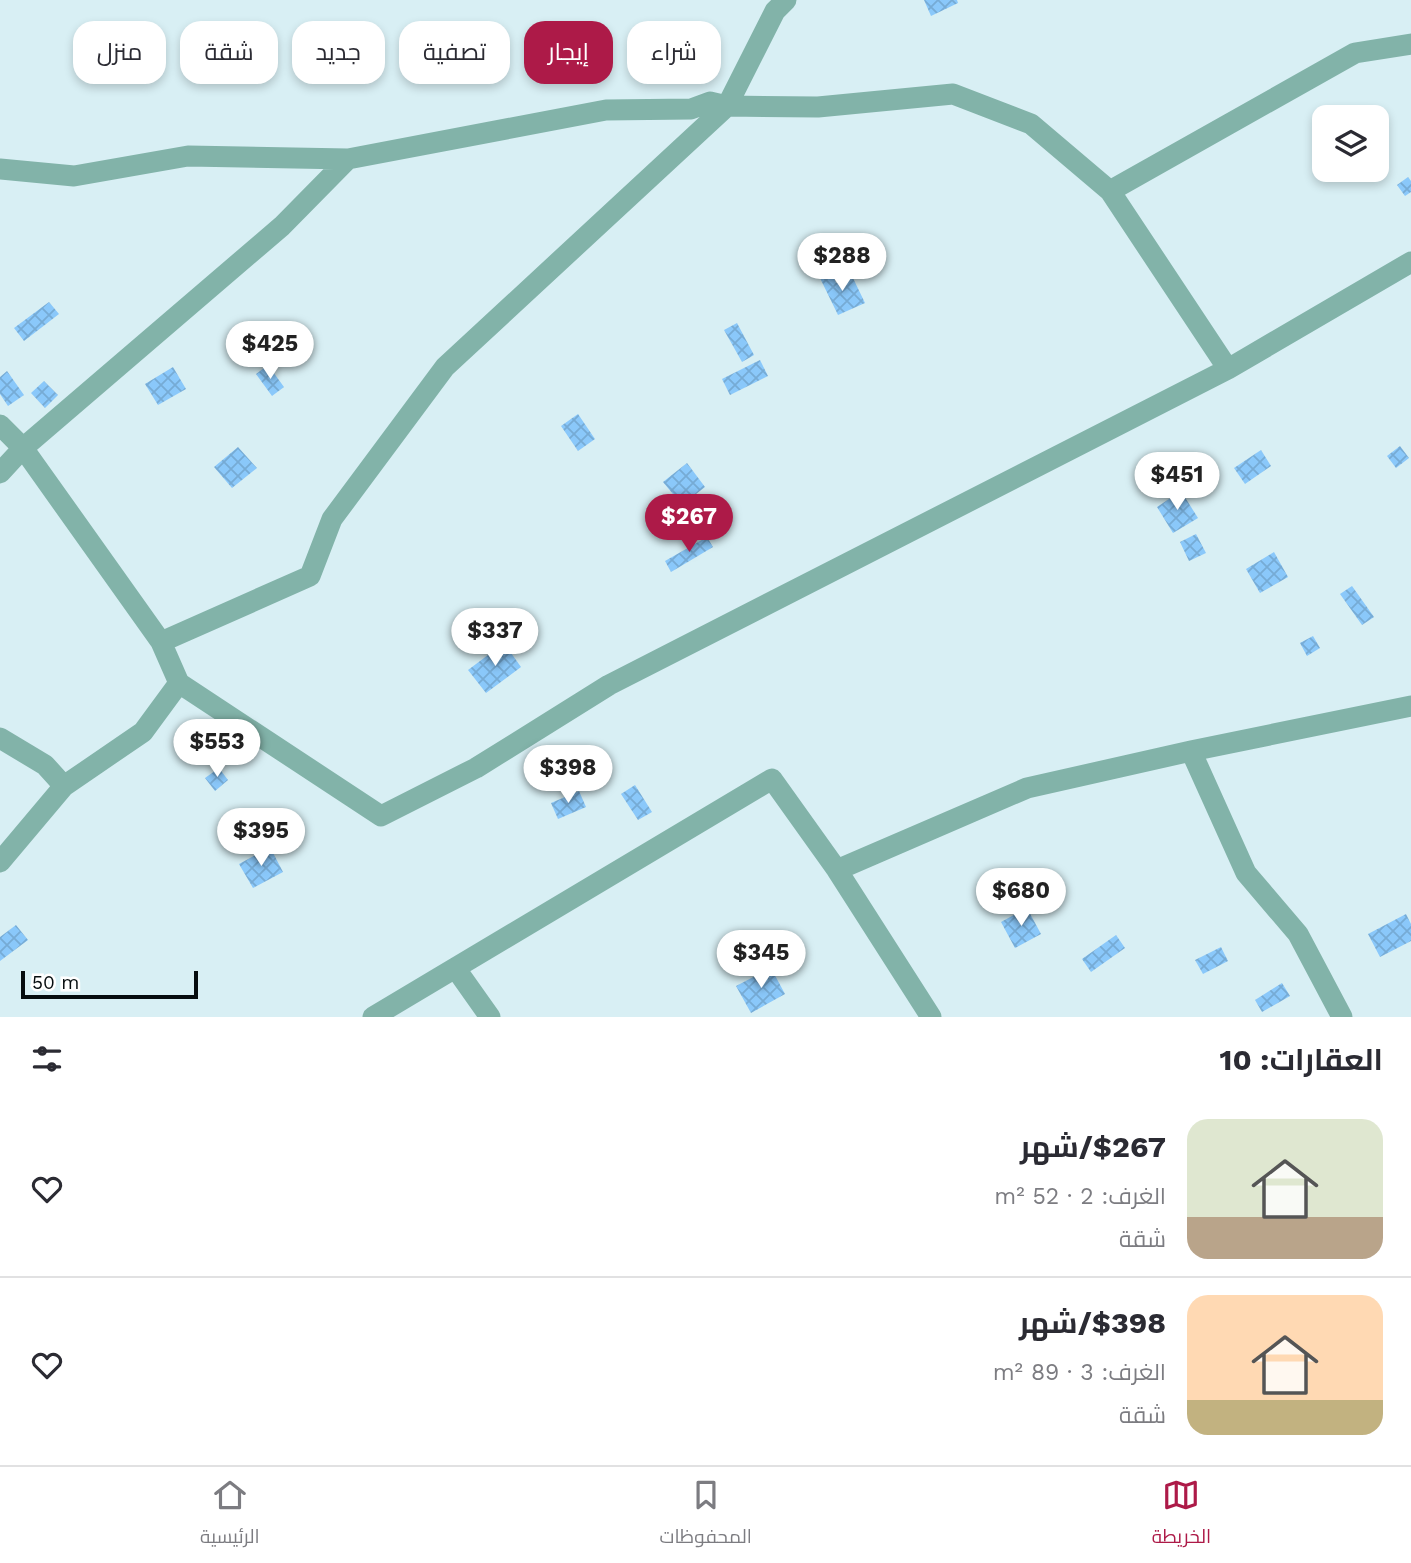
<!DOCTYPE html>
<html lang="ar">
<meta charset="utf-8">
<style>
body{margin:0;font-family:"Work Sans",Cairo,sans-serif;background:#f2f2f3;color:#2b2b33;direction:rtl;height:100vh;display:flex;flex-direction:column;font-size:26px;white-space:nowrap}
*{box-sizing:border-box;margin:0}
p{font-size:23px;color:#7c7c81}
.icon{flex:none;width:38px;height:38px;fill:none;stroke:currentColor;stroke-width:2;stroke-linecap:round;stroke-linejoin:round}
.map{position:relative;height:1017px;overflow:hidden;direction:ltr}
.panel{display:flex;flex-direction:column;background:#fff;flex:1}
.panel>*{flex:none}
.top-card{position:absolute;left:21px;top:21px;width:700px;height:63px;direction:rtl;display:flex;gap:14px}
.tools{position:absolute;left:1312px;top:105px;display:grid;gap:14px}
.tools a{display:grid;place-items:center;width:77px;height:77px;border-radius:14px;background:#fff;box-shadow:0 4px 10px #0003;font-size:35px}
.scale{position:absolute;left:21px;bottom:18px;width:177px;box-sizing:border-box;padding-left:7px;border:4px solid #060d0f;border-top:0;font-size:19px;line-height:24px;white-space:nowrap;color:#060d0f;-webkit-text-stroke:5px #fff;paint-order:stroke}
.price{position:absolute;translate:-50% -60px;padding:0 16px;border-radius:24px;background:#fff;color:#222;font-size:23px;line-height:46px;filter:drop-shadow(0 2px 4px #0008)}
.price::after{content:'';position:absolute;left:50%;top:42px;width:21px;height:16px;margin-left:-10px;background:inherit;clip-path:polygon(0 0,100% 0,50% 100%)}
.price.active{background:#ad1a48;color:#fff}
ul{padding:0;list-style:none}
li{display:flex;align-items:center;gap:21px;height:175px;padding:0 28px}
li+li{border-top:2px solid #e1e1e2}
li span{display:grid;place-items:center;flex:none;width:196px;height:140px;border-radius:21px;color:#555}
li>.icon{margin-inline-start:auto}
span .icon{width:84px;height:84px;fill:#fffc;stroke-width:1}
li b{font-size:30px}
h2{display:flex;justify-content:space-between;align-items:center;height:84px;padding:0 28px;font-size:30px}
.pill{padding:0 24px;border-radius:21px;background:#fff;box-shadow:0 4px 10px #0003;font-size:24px;line-height:63px}
.pill.active{background:#ad1a48;color:#fff}
.dock{display:flex;justify-content:space-around;align-items:center;height:98px;border-top:2px solid #e1e1e2;background:#fff;font-size:19px;color:#7c7c81}
.dock a{display:grid;justify-items:center;gap:4px}
.dock .active{color:#ad1a48}
.map>svg:first-child{display:block}
</style>
<div class="map">
<svg width="1411" height="1017" viewBox="0 0 1411 1017">
<defs>
<pattern id="building-cross-hatch" width="8" height="8" patternUnits="userSpaceOnUse" patternTransform="scale(1.75)"><rect width="8" height="8" fill="#8ac8fa"/><path d="M0 0l8 8M0 8l8-8" fill="none" stroke="#76abd5"/></pattern>
</defs>
<rect width="100%" height="100%" fill="#d8eff4"/>
<path fill="url(#building-cross-hatch)" d="M924,0H957L958,3L931,16Z
M1408,177L1411,181V192L1405,196L1397,185Z
M831,270L836,283L852,276L865,303L838,315L819,276Z
M49,302L59,314L24,341L14,328Z
M737,323L754,355L742,362L724,330Z
M760,360L768,376L730,395L722,379Z
M268,365L284,387L272,396L256,374Z
M173,367L186,389L158,405L145,384Z
M7,371L24,395L8,406L0,394V377Z
M44,381L58,395L45,408L31,393Z
M578,414L595,439L578,451L561,426Z
M1400,446L1409,458L1396,468L1387,456Z
M238,447L257,468L232,488L214,467Z
M1261,450L1271,466L1245,484L1234,468Z
M687,463L705,487L682,505L663,482Z
M1181,491L1198,518L1173,533L1157,507Z
M1196,534L1206,553L1189,561L1180,542Z
M707,537L713,547L671,572L665,561Z
M1274,552L1288,577L1260,593L1246,569Z
M1352,586L1374,617L1362,625L1340,594Z
M1313,636L1320,648L1307,656L1300,643Z
M504,643L521,667L486,693L468,670Z
M219,768L228,780L215,791L205,778Z
M635,785L652,812L638,820L621,794Z
M579,791L586,807L558,819L551,803Z
M270,847L283,872L253,888L239,864Z
M1027,908L1041,934L1015,948L1001,922Z
M1406,914L1411,924V941L1380,957L1368,934Z
M16,925L28,940L0,961V937Z
M1116,935L1125,948L1091,972L1082,959Z
M1221,947L1228,961L1203,974L1195,960Z
M771,968L785,994L751,1013L736,986Z
M1282,983L1290,996L1262,1012L1255,1000Z"/>
<g fill="none" stroke-linecap="round" stroke-linejoin="round">
<path stroke="#82b3a9" stroke-width="21" d="M0,169L74,176L188,156L348,159L606,110L691,109L710,102L727,106L818,107L953,94L1031,124L1110,191L1228,369
M1110,191L1355,53L1411,44
M0,425L23,448L161,642L179,683L381,816L476,768L609,685L1228,369L1411,262
M0,473L23,448L282,226L348,159
M161,642L310,576L332,519L445,367L727,106L775,11L786,0
M0,738L45,765L64,786
M1191,751L1246,873L1298,934L1342,1017
M0,862L64,786L143,732L179,683
M837,870L931,1017
M456,969L490,1017
M373,1017L772,779L837,870L1027,788L1191,751L1411,706"/>
</g>
</svg>
<div class="tools">
<a><svg class="icon" aria-label="layers" viewBox="0 0 24 24"><path d="M12 4l9 5-9 5-9-5zM3 14l9 5 9-5"/></svg></a>
</div>
<div class="scale">50 m</div>
<b class="price" style="left:842px;top:293px">$288</b>
<b class="price" style="left:270px;top:381px">$425</b>
<b class="price" style="left:1177px;top:512px">$451</b>
<b class="price active" style="left:689px;top:554px">$267</b>
<b class="price" style="left:495px;top:668px">$337</b>
<b class="price" style="left:217px;top:779px">$553</b>
<b class="price" style="left:568px;top:805px">$398</b>
<b class="price" style="left:261px;top:868px">$395</b>
<b class="price" style="left:1021px;top:928px">$680</b>
<b class="price" style="left:761px;top:990px">$345</b>
<div class="top-card">
<a class="pill">شراء</a>
<a class="pill active">إيجار</a>
<a class="pill">تصفية</a>
<a class="pill">جديد</a>
<a class="pill">شقة</a>
<a class="pill">منزل</a>
</div>
</div>
<section class="panel">
<h2>العقارات: 10<svg class="icon" aria-label="filters" viewBox="0 0 24 24"><path d="M4 7h16M4 17h16"/><circle cx="9" cy="7" r="2"/><circle cx="15" cy="17" r="2"/></svg></h2>
<ul>
<li><span style="background:linear-gradient(#dfe7d0 70%,#b9a48a 0)"><svg class="icon" aria-label="home" viewBox="0 0 24 24"><path d="M3 11l9-7 9 7M6 9v11h12V9"/></svg></span><div><b>$267/شهر</b><p>الغرف: 2 · 52 m²</p><p>شقة</p></div><svg class="icon" aria-label="heart" viewBox="0 0 24 24"><path d="M12 20l-8-8c-3-5 5-10 8-4 3-6 11-1 8 4z"/></svg></li>
<li><span style="background:linear-gradient(#ffd9b3 75%,#c2b280 0)"><svg class="icon" aria-label="home" viewBox="0 0 24 24"><path d="M3 11l9-7 9 7M6 9v11h12V9"/></svg></span><div><b>$398/شهر</b><p>الغرف: 3 · 89 m²</p><p>شقة</p></div><svg class="icon" aria-label="heart" viewBox="0 0 24 24"><path d="M12 20l-8-8c-3-5 5-10 8-4 3-6 11-1 8 4z"/></svg></li>
</ul>
</section>
<nav class="dock">
<a class="active"><svg class="icon" aria-label="map" viewBox="0 0 24 24"><path d="M3 6l6-2 6 2 6-2v14l-6 2-6-2-6 2zM9 4v14M15 6v14"/></svg>الخريطة</a>
<a><svg class="icon" aria-label="saved" viewBox="0 0 24 24"><path d="M7 4h10v16l-5-4-5 4z"/></svg>المحفوظات</a>
<a><svg class="icon" aria-label="home" viewBox="0 0 24 24"><path d="M3 11l9-7 9 7M6 9v11h12V9"/></svg>الرئيسية</a>
</nav>
